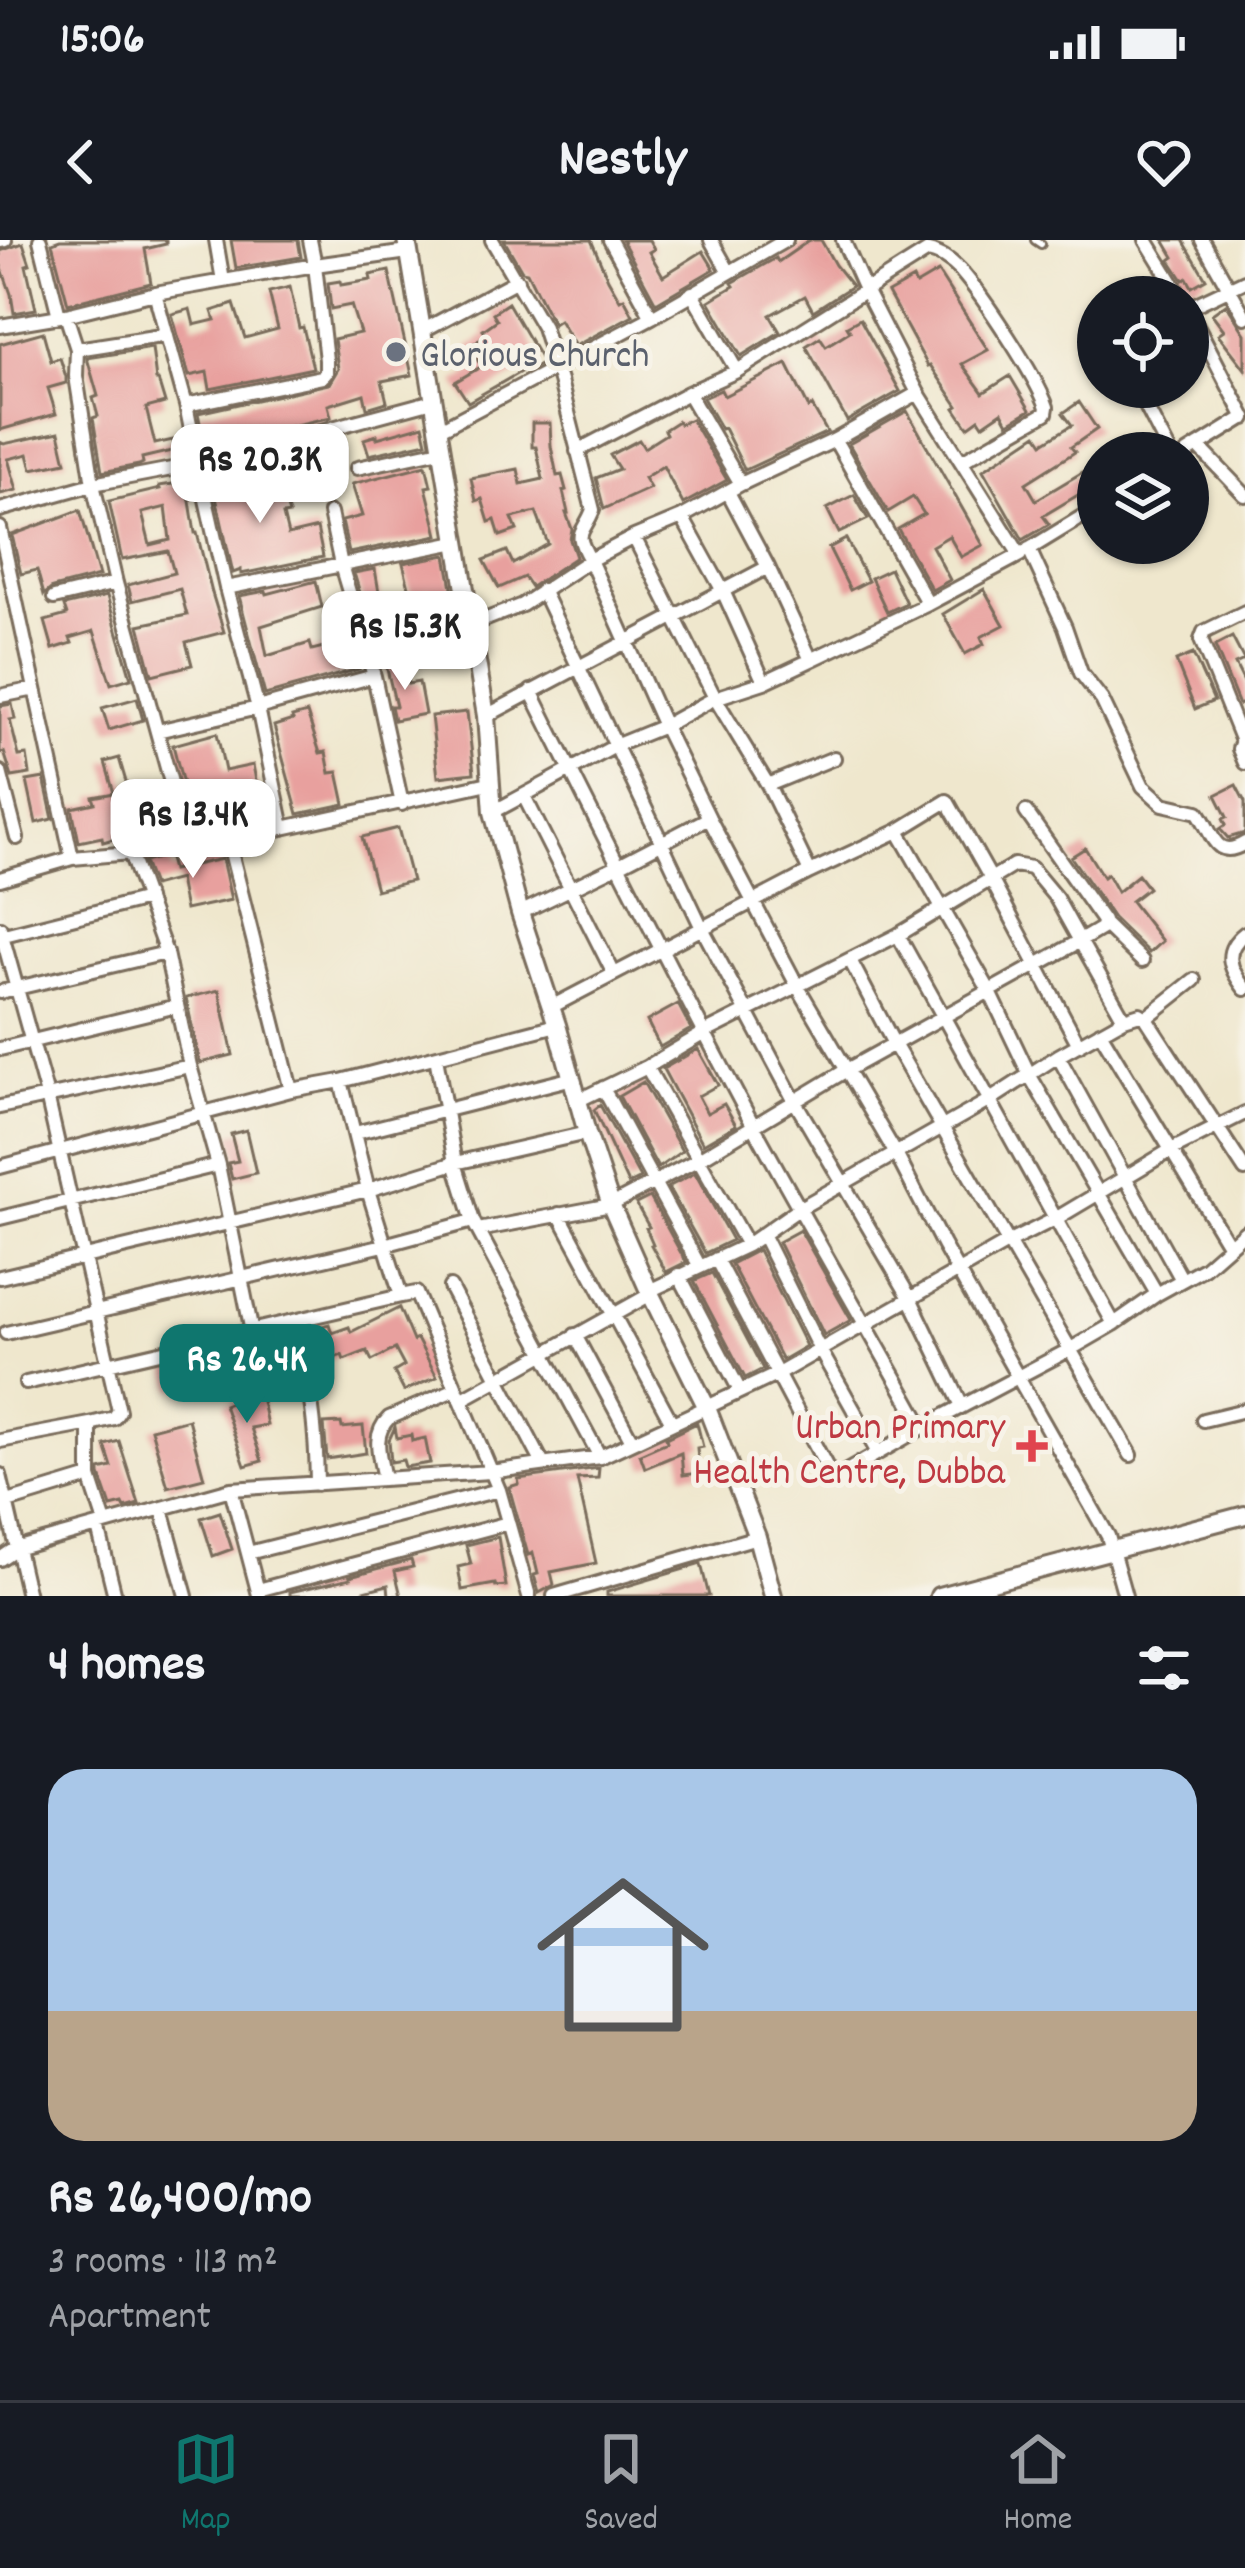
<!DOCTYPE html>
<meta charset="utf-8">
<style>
body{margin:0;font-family:Dekko,sans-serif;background:#20242c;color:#f1f3f6;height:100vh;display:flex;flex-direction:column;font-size:45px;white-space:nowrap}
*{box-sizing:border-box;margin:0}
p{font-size:39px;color:#9ea1a6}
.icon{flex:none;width:66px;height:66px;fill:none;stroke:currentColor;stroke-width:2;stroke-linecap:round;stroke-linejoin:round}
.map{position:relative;height:1356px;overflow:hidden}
.side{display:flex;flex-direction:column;background:#171b24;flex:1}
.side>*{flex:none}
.controls{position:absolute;left:1077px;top:36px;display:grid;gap:24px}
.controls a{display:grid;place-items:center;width:132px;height:132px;border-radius:50%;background:#171b24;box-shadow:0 3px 9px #0004;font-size:60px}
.price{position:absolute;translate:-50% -102px;padding:0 27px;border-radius:24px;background:#fff;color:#222;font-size:39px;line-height:78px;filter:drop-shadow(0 3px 6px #0008)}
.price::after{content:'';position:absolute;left:50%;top:72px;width:36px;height:27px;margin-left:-18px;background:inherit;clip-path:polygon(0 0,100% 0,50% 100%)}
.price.current{background:#0f766e;color:#fff}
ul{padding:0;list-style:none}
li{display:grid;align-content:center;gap:24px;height:636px;padding:0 48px}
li+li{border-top:3px solid #363941}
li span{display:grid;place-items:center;height:372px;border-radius:36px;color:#555}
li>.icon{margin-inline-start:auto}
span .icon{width:216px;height:216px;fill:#fffc;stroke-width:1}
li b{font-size:51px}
h2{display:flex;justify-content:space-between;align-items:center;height:144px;padding:0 48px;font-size:51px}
.status{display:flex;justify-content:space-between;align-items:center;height:84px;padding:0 60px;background:#171b24;direction:ltr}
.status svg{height:33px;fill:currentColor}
header{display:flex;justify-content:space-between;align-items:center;height:156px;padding:0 48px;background:#171b24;font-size:54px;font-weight:700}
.menu{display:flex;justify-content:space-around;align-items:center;height:168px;border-top:3px solid #363941;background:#171b24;font-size:33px;color:#9ea1a6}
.menu a{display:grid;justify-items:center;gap:6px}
.menu .current{color:#0f766e}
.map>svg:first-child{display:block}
</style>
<div class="status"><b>15:06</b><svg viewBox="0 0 49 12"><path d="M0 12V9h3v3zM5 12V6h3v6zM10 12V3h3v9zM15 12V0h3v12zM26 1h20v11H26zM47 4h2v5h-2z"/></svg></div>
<header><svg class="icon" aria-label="back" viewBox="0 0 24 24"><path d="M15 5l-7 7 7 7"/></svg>Nestly<svg class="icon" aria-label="heart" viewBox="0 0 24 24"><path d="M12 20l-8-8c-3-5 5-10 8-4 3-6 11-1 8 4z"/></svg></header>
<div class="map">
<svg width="1245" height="1356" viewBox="0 0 1245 1356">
<rect width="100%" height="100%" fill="#f7f3e8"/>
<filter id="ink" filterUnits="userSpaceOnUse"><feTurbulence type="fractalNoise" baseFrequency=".00833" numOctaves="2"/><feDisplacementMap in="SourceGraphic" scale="24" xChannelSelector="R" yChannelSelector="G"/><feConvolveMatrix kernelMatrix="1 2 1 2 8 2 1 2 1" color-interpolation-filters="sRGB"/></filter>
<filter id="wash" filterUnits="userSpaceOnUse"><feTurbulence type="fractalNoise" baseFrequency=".004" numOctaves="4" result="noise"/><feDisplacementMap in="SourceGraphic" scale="48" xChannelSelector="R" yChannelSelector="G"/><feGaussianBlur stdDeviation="2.7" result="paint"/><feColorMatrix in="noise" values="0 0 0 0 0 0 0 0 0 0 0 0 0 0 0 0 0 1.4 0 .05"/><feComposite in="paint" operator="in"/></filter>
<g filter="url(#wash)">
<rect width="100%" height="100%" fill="#efe7cd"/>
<g id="blocks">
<path fill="#e8a09e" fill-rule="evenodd" d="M60,0H166V4L145,9L151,43L68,64L52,3Z
M231,0H298L301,17L236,28Z
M504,0H591L608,39L620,60L624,58L633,75L575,106L559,80L553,84L527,32L522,31Z
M622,0H649L654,9L649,12L663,36L703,11L714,29L656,63Z
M810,0H821L835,25L852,46L813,71L805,56L770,75L780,92L741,116L709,61L734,46L732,43L776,18L778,22Z
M1164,0H1183L1206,39L1192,47L1187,38L1183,40L1170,20L1174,17Z
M23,3L30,24L26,25L36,69L14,73L11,54L0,23V11Z
M389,31L412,135L382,141L387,162L367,168L364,154L328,165L331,177L264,192L265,195L206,211L198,173L329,144L338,129L334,99L360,93L351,65L331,69L328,43L340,41L341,45L371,40L370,35Z
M938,32L988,110L962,124L983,153L1010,136L1030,170L1008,183L1002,172L983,185L979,179L968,187L955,168L958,166L930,125L928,126L888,53L913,39L916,45Z
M290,47L299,88L303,87L313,128L210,149L207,132L189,136L172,74L190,69L194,85L215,80L212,71L234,64L245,98L278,89L269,52Z
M508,63L543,123L531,129L529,127L468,162L455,142L482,126L468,108L486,94L483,90L497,80L493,73Z
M1226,64L1245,94V129L1218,94L1224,90L1212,74Z
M860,79L900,151L847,181L806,106L820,97L826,106L850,91L847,86Z
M43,92L51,121L60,118L66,137V143L48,148L56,174L0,190V104Z
M152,108L156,140H158L165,163L146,168L155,204L173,200L176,210L142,218L143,223L139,225L102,232L93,178L98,176L93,158L98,156L87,118Z
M787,124L809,168L812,166L827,192L745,230L724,188L721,189L703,158L721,150L724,156Z
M1079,162L1097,189L1071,207L1075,212L1026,243L1036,260L1098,223V243L1043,276L1049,284L1023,300L983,230L1037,194L1043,203L1072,185L1063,173Z
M907,171L983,305L961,317L949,296L932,306L950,340L932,350L898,289L924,274L913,257L888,272L849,204Z
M691,179L727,240L683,264L663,226L644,238L650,248L604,269L596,238L619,229L610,215L639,200L644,208L666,194L664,190L678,181L680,184Z
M532,183H550L551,206L557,236L562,235L566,250L563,251L568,273H566L572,289L570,300L576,317L531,347L524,337L499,348L484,320L507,311L513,324L548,304L536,272L512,278L517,290L500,296L495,280L489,282L482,259L476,261L471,238L518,229L521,244L543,239L536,207H532Z
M423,185L427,202L369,215L364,199L377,195V198Z
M59,192L66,222L32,229L28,214L8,219L17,250L0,254V202L4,204Z
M426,225L431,246L426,247L438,295L349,313L342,281L362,276L352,244Z
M233,233L236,245L277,235L289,274L283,275L288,295L317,288L323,317L241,334V330L233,333L212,239Z
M187,242L195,293H197L212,353L224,392L186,402L192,425L152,435L139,385L187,375L180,349L132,361L128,345L174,333L168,311L122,320L109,261L160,249L159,246ZM166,267L170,300L150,305L142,273Z
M854,255L868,279L839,293L827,269Z
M80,270L99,336L52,348L44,355L37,330L21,334L12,295Z
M846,299L868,341L850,350L829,308Z
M446,315L453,353L433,358L430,349L411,355L403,323Z
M375,329L381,364L401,359L411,393L406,394L412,413L394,418L388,398L378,400L373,379L368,380L354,333Z
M890,329L906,363L887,372L871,338Z
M316,341L322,367L261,386L267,416L310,403L312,410L351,400L359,429L265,455L239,356L266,351L267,354Z
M984,349L1004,385L981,397L984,404L965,414L943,374Z
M107,356L131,438L111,444L94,391L70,398L72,403L53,409L45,381L67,375L64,366Z
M1232,397L1244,420L1235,424L1245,444V462L1239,465L1215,406Z
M1193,414L1214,461L1195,469L1176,421Z
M403,421L408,444L419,442L425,474L394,480L391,466H396L386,425Z
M137,458L143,480L109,490L102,468Z
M12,464L15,479L10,480L19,516L27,515L30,534L12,537L4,512L0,513V466Z
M467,472L474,533L438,537L431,476Z
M307,473L320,513L326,512L330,533L338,532L345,564L298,574L274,486L293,480L292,477Z
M217,493L225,531L253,525L257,546L222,553L224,564L190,571L173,505Z
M119,518L131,559L143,556L152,588L103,602L102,597L79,602L72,568L95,563L93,557L114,553L105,522Z
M44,538L53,579L36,583L27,541Z
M1236,545L1245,562V593L1228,598L1220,589L1226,585L1223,579L1227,577L1216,555Z
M398,588L412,641L376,650L362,597Z
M1085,608L1103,637L1107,634L1117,652L1138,635L1148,648L1131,661L1162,701L1149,713L1113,678L1071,617Z
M168,615L172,630L222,619L231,660L185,670L179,639L153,646L144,622Z
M219,750L233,815L200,823L186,758Z
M678,764L691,789L660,807L647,781Z
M698,809L718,845L698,856L707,873L724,864L736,885L703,904L663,829Z
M643,842L682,911L658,928L619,856Z
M600,865L640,938L628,944L594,870Z
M246,890L256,933L232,939L228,923L238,921L231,894Z
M695,933L732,1000L705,1013L668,947Z
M650,957L686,1022L666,1032L651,1005L653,1004L646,988L649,987L636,964Z
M800,990L851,1080L824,1095L778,1002Z
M758,1010L806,1106L782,1120L731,1024Z
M712,1033L763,1129L745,1138L694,1041Z
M399,1068L413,1101L417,1099L437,1137L404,1151L394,1132L404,1126L395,1109L372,1121L367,1111L344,1120L342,1115L314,1125L308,1105L319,1101L315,1088L329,1084L332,1093L349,1087L351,1092Z
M221,1114L228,1136L173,1150L167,1129Z
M261,1157L267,1185L251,1188L262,1221L245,1226L224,1165L240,1159L241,1161Z
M188,1179L204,1238L168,1247L151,1189Z
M341,1183L342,1188L363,1186L366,1213L327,1219L324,1184Z
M697,1183L703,1207L697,1208L699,1233L683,1235L681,1213L645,1228L640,1214L667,1202L666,1198Z
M395,1187L397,1198L411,1195L412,1201L425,1198L430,1223L405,1227L403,1220L391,1222L389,1200Z
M119,1201L139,1264L125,1268L123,1264L111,1267L100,1235V1230L112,1227L105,1205Z
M599,1228L598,1238L577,1239L596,1323L551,1332L554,1345L539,1353L534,1335L538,1334L533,1313L528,1315L509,1247L519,1244L518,1239Z
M220,1272L232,1309L213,1316L201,1278Z
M498,1297L506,1346L496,1347L495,1344L462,1350L458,1327L471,1324L466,1305Z
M411,1320L413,1327L395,1331L401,1356H389L388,1345L364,1351L365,1356H290V1352L351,1338L350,1336Z
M701,1324L709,1356H607V1352Z"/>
</g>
</g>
<g filter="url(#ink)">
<use href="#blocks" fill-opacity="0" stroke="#7a6c5b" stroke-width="3"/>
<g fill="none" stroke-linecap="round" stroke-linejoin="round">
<defs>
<path id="lane" d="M1035,0L1041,4"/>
<path id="street" d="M40,0L59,76
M216,0L223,41
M492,0L543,87L560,141L593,270C582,297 573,290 590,320L634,297L715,458L764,442L811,420L768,327L728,252
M610,0L652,77
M711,0L729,32
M1146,0L1181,57
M1202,0L1245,77
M0,1L5,0
M1245,41L1188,68L1245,178
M692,53L737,131
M66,75L155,53L315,25L310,0
M0,86L66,75L77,109L76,136L93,244L198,224L186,165L155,53
M422,91L517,40
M77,109L167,95
M1136,147L1170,213
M688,153L741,244
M433,161L198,224L226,348L457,302
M186,165L322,137L326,133V120L315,25L408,12
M438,190L652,77L786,0
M835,200L928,364
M1198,206L1245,255
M577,211L688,153L737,131L928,11C941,13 951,21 960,30C983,56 1036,136 1047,167L1046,173L962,221
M1187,213L1245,177
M357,228L441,210
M0,270L93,244L116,343L186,597
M330,273L341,325L374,436L402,564
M682,277L723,351L764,442
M0,288L72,618
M634,297L682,277L741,244L835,200L918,153
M1029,309L1065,387L1081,433L1102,460L1143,546L1163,564L1198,572C1213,592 1214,622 1245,603
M1026,311L1098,267
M542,350L702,688L794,860L910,1058L962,1166
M54,358L116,343
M469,386L522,365L590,320L664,486L709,578L798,747L896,914L943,1005L1108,1296L1125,1356
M811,420L928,364L1020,315L918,153L866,52L843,0
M531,451C603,596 676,740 752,883C807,985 867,1085 923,1187
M0,456L35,449
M486,476L768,327
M157,491L258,468L226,348
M1244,496L1239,509L1245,523
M1241,499L1201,400L1204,392L1245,372
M0,532L17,598
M768,545L834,518
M524,556L614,734
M493,572L617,505L664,486L715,458L768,545L810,632
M283,588L258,468L374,436
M898,591L989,750L1030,836L1157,1054
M228,600L291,850L341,841L368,950L401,1056L416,1053L499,1250L529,1356
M130,613L166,713L190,826L218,925L252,1092
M0,639L72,618L130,613L186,597L228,600L489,543
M520,673L617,626L709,578
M1104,684L1142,721
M0,688L47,856L119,1171L114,1178L90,1184
M1245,693C1222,711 1229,728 1245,749
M898,695L991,639L1079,805
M0,696L147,659
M850,720L894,804L1131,1215
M0,752L166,713
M551,767L810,632L898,591L947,561L991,639L1014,625L1031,628L1056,658L1080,701L1102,688L1103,681L1026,572
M1146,778L1194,740
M1100,792L1229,1006
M0,809L177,766
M436,817L455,923L473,981L600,1217
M647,827L747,1005
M341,841L557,785
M603,848L700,1027
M579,860L647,827L706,792L898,695L1114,1084
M0,867L190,826
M355,893L573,838
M0,927L291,850
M559,974L672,1183
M0,978L218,925
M478,990L611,965L697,920L845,831L1080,701L1124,779
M763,996L820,1110L878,1213
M716,1019L833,1239L923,1187L1069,1110L1114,1084L1157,1054L1204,1028L1245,992
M679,1035L740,1151
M0,1037L368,950L455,923L587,893
M1182,1040L1058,816L1124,779L1140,774L1146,778L1245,930
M450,1047L543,1224
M649,1051L747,1005L800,968L990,860L1058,816
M290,1083C311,1143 316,1181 317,1244
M6,1093L384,1005L473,981
M575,1095L632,1201
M26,1143L401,1056
M461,1160L651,1054
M1203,1180L1245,1170
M0,1201L90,1184V1237L105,1283
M0,1235L28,1356
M384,1239C380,1217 371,1195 389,1178L456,1149
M231,1249L259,1355
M1,1264L90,1237
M162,1269L186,1356
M98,1287L115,1356
M248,1313L499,1250
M0,1319L15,1309L231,1249L490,1232L600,1217L778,1134L1009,1002L1057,978L1171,910L1245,873
M258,1350L508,1283
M554,1356L757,1297"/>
<path id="secondary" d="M407,0L486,476L493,572L520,673L557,785L587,893L611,965L649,1051L707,1168L757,1297L773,1356
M939,1356L1245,1275"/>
</defs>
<use href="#lane" stroke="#7a6c5b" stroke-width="12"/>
<use href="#street" stroke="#7a6c5b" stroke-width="18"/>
<use href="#secondary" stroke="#7a6c5b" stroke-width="22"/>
<use href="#lane" stroke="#fff" stroke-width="6"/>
<use href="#street" stroke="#fff" stroke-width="12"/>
<use href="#secondary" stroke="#fff" stroke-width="16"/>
</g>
</g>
<circle fill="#6b7280" stroke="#f7f3e8" stroke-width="4.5" cx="396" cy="112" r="12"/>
<path fill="#e0444e" stroke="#f7f3e8" stroke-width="4.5" d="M1026 1188h12v12h12v12h-12v12h-12v-12h-12v-12h12z"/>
<g text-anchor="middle" stroke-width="10" stroke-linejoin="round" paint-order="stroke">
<g font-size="39" fill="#5b616d" stroke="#f7f3e8" text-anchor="start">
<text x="420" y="126">Glorious Church</text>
</g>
<g font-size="39" fill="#be3a42" stroke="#f7f3e8" text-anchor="end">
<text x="1005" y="1198">Urban Primary<tspan x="1005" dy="45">Health Centre, Dubba</tspan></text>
</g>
</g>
</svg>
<div class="controls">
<a><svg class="icon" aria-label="locate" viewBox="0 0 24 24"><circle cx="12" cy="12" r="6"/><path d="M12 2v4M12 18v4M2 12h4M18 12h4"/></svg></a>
<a><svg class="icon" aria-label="layers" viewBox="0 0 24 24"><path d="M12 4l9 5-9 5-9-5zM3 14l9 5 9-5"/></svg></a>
</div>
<b class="price" style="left:260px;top:286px">Rs 20.3K</b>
<b class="price" style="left:405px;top:453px">Rs 15.3K</b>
<b class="price" style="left:193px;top:641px">Rs 13.4K</b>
<b class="price current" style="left:247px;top:1186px">Rs 26.4K</b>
</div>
<section class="side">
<h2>4 homes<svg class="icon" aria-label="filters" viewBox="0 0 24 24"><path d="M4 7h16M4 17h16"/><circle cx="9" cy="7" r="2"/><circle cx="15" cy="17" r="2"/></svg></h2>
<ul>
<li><span style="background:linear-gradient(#a9c7e8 65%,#b9a48a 0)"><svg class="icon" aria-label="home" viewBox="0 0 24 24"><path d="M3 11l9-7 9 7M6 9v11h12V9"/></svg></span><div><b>Rs 26,400/mo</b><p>3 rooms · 113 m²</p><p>Apartment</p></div></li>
</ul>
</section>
<nav class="menu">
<a class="current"><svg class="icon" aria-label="map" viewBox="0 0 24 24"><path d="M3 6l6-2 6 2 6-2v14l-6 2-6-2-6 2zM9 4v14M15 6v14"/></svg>Map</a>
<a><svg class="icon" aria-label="saved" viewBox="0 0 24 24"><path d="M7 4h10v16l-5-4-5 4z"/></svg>Saved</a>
<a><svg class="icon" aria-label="home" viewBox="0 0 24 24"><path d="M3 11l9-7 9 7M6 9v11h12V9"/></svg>Home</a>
</nav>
